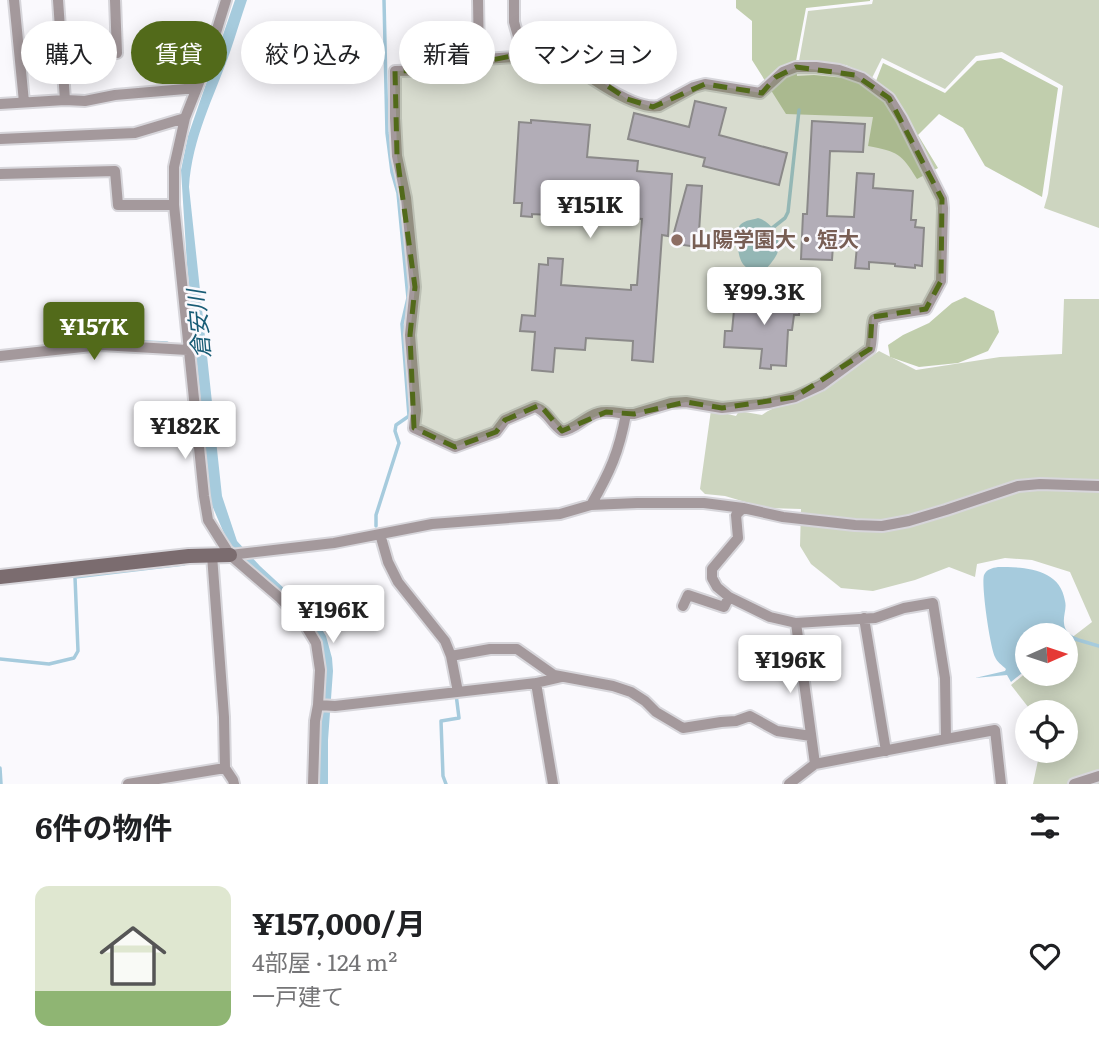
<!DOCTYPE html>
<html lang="ja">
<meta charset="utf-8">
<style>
body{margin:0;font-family:Literata,"Noto Sans JP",serif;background:#f6f6f6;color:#202124;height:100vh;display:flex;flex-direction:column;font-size:26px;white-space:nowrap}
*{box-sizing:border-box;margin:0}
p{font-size:23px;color:#757577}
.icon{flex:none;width:38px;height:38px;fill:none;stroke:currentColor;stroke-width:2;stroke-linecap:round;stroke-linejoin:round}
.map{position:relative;height:784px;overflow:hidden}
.side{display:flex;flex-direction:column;background:#fff;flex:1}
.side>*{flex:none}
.top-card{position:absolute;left:21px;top:21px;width:700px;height:63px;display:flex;gap:14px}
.needle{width:46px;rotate:87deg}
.tools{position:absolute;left:1015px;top:623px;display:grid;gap:14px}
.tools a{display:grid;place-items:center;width:63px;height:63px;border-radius:50%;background:#fff;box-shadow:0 4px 18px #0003;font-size:35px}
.price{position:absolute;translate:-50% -60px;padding:0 16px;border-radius:7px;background:#fff;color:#222;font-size:23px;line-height:46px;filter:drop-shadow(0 2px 4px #0008)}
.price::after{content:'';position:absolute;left:50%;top:42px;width:21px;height:16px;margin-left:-10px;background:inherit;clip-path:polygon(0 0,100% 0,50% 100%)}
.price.on{background:#526a1a;color:#fff}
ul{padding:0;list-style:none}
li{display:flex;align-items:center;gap:21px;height:175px;padding:0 35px}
li span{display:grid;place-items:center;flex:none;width:196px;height:140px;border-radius:14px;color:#555}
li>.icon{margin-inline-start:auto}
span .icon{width:84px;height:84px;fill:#fffc;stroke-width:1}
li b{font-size:30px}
h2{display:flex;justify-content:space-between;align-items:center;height:84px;padding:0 35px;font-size:30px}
.pill{padding:0 24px;border-radius:32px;background:#fff;box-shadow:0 4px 18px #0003;font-size:24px;line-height:63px}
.pill.on{background:#526a1a;color:#fff}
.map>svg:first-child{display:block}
</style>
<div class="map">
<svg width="1099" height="784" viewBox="0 0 1099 784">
<rect width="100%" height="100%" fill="#faf9fd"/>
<path fill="#cdd5c0" d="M873,0H1099V228L1044,208L1048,194L1063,86L1002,52L976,56L945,89L882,58L872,78L846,65L799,61L808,11L872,4Z
M1064,299H1099V784H1033L1040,751H1066V712H1032L1011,685L1027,672V674H1066V642L1092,622L1070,572L1032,560L1005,558L977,564L975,577L949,567L915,580L873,591L841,588L811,564L800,546L801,509L766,508L725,496L705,494L700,489L711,410L736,416L739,411L762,415C776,404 797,403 813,394C836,382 857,365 879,351L916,370L1000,357L1062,354Z"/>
<path fill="#c1cead" d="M736,0H870V1L806,8L796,61L797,76L814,75L876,81L883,63L945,93L977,61L1001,58L1058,88L1042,197L985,166L963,128L939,114L918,135L938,168L917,179C901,153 898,152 868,146L873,117L786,114L752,60V21L736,8Z
M965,297L994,311L999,332L988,351L958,363L919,367L890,357L888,345L903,335L929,323L952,303Z"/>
<path fill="#a6cbdd" d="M235,0H247C241,17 236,35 230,52C214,97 192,138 189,187L222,496L237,541L260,566L313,615L326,636L332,658L333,671L328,740V784H318V770L325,667L322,645L315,630L300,611L229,545L211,503L187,265L181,170L188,136Z
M758,218C772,222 783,239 777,254C774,260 768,267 763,272C740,271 739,259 737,240C737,234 737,228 741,224C746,220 752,220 758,218Z
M998,567C1024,567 1060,568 1065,601C1067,608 1063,616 1064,623C1064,631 1072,636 1078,638V641L1066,640V635H1027V669L1011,682L1007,675L975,678L1005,671L1006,669C1002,665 997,662 995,657C990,647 981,585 984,575C987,569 992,568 998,567Z"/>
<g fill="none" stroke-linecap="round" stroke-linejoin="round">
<path stroke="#a6cbdd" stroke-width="3.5" d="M771,229L785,218L788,212L799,110
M100,340L167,343
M376,526V515L399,443L395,431L396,425L409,416L402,324L408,298L398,193L392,172L387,133L384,0
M1075,639L1099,646
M0,659L49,664L74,658L78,651L75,577L184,564
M0,768L1,784
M446,784L443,776L441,721L459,718L456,694"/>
</g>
<path fill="#cbbfdf" stroke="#9a92a6" stroke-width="2" d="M695,101L726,108L719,135L787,153L779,185L703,166L705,158L628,139L634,113L689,127Z
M531,120L590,125L587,157L638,161L637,171L672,174L668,236L662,235L653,362L632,360L633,341L586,338L585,350L555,348L553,372L532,370L535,332L520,331L522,315L535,316L539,264L548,265V258L563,259L561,285L631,290V285H637L642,219L589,215V213L566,211V216L532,214V217L521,216L522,203H514L519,122L531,123Z
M812,121L865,124L863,152L830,151L827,216L854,217L857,173L874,174L873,188L913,191L911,220H916L915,227L924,228L922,266L915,265V268L895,266V264L869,262V269L855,268L857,246L833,245L832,260L801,259L803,214H807Z
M687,185L702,186L698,247L683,245L684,237L673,236Z
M749,294L800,298L799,315H794L792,330H788L786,366L771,365V369L760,368L762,349L724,347L725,331H732L735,300L748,301Z"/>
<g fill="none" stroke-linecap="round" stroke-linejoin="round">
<defs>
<path id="street" d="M14,0L24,102
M58,0L65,100
M115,0L117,53
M226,0L206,65L185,118L174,167V205L204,496L208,520L230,555L280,598L304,623L316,643L320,670L318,705L315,721L313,784
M478,0L479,59
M514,0V22L523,54
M0,104L65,100L85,101L115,95L197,88
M0,139L135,133L185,118
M0,174L115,171L118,205H174
M0,356L101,345L188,350
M591,505C610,472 619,452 626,414H634L671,403L686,402L722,408L768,403L795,397L821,385L870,349C873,339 871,328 874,319L881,316L926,309L941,281L943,208L942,199L902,119L889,98L862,78L839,70L816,67H796L783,72L760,93L705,84L694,87L659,106C631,111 573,66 551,48L530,51L515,57L457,61L442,70L395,71V118L397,156L406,198L415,287L410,335L416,411L414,428L455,447L496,432L505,420L535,407C548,411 551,424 562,431C576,429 584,417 598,413C607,410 617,413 626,414
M743,508L736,515L738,538L712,569V578L717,587L729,597L770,617L796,623L875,618L904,608L933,603L945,678L946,739L815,764L789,784
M380,534L388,562L398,582L445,641L451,656L458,692
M212,555L224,717L225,768L233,780L234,784
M230,555L334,543L432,524L560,514L591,505L637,503H704L743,508L783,517L855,525L882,526L909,521L946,510L1018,486L1040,484L1099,486
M683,606L688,595L724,607L729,597
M864,618L886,751
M796,623L815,764
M451,656L490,649H517L554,675L613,686L631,692L645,701L656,712L683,728L721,722L736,721L750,716L777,731L811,736
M536,683L553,784
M318,705L335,706L536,683L562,677
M946,739L995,730L1001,784
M128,784L225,768
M1074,784L1099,776"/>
<path id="secondary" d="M0,577L189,556L230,555"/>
</defs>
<use href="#street" stroke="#d7d6db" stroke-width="14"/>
<use href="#secondary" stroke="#d7d6db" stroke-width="18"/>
<use href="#street" stroke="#a4999c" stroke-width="10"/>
<use href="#secondary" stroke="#7b6c6f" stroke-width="14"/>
</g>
<path fill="#526a1a" fill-opacity="0.2" stroke="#526a1a" stroke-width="5" stroke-dasharray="14 9" stroke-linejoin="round" d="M551,48L627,99L653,107L705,84L762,93L776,77L796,67L855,75L889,98L942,199L941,281L926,309L872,317L870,349L795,397L722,408L686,402L634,414L606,412L562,431L540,405L505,420L496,432L455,447L414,428L410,335L415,287L397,156L395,71L442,70Z"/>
<circle fill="#8d6e63" stroke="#faf9fd" stroke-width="2.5" cx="677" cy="240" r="7"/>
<g text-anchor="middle" stroke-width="5" stroke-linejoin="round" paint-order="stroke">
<g font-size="21" font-weight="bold" fill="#785e54" stroke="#faf9fd" text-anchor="start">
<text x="691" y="247">山陽学園大・短大</text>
</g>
<g font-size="23" font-style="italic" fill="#185c75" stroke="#faf9fd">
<text transform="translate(199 324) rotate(-95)" y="8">倉安川</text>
</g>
</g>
</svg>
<div class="tools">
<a><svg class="needle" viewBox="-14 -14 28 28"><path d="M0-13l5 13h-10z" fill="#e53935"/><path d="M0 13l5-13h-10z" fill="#757577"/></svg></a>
<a><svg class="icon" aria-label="locate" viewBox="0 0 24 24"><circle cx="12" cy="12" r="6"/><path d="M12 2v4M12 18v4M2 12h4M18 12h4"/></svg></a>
</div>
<b class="price" style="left:590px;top:240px">¥151K</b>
<b class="price" style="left:764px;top:327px">¥99.3K</b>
<b class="price on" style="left:94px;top:362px">¥157K</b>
<b class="price" style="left:185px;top:461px">¥182K</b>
<b class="price" style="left:333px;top:645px">¥196K</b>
<b class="price" style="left:790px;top:695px">¥196K</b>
<div class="top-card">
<a class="pill">購入</a>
<a class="pill on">賃貸</a>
<a class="pill">絞り込み</a>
<a class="pill">新着</a>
<a class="pill">マンション</a>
</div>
</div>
<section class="side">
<h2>6件の物件<svg class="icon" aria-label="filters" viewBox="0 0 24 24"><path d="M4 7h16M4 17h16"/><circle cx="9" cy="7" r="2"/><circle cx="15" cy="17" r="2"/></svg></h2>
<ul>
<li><span style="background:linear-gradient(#dfe7d0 75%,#8fb573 0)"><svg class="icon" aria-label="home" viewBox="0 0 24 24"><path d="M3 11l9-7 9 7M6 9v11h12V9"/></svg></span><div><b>¥157,000/月</b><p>4部屋 · 124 m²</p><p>一戸建て</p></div><svg class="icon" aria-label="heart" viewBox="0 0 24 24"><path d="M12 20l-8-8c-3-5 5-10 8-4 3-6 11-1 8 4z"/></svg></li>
</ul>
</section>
